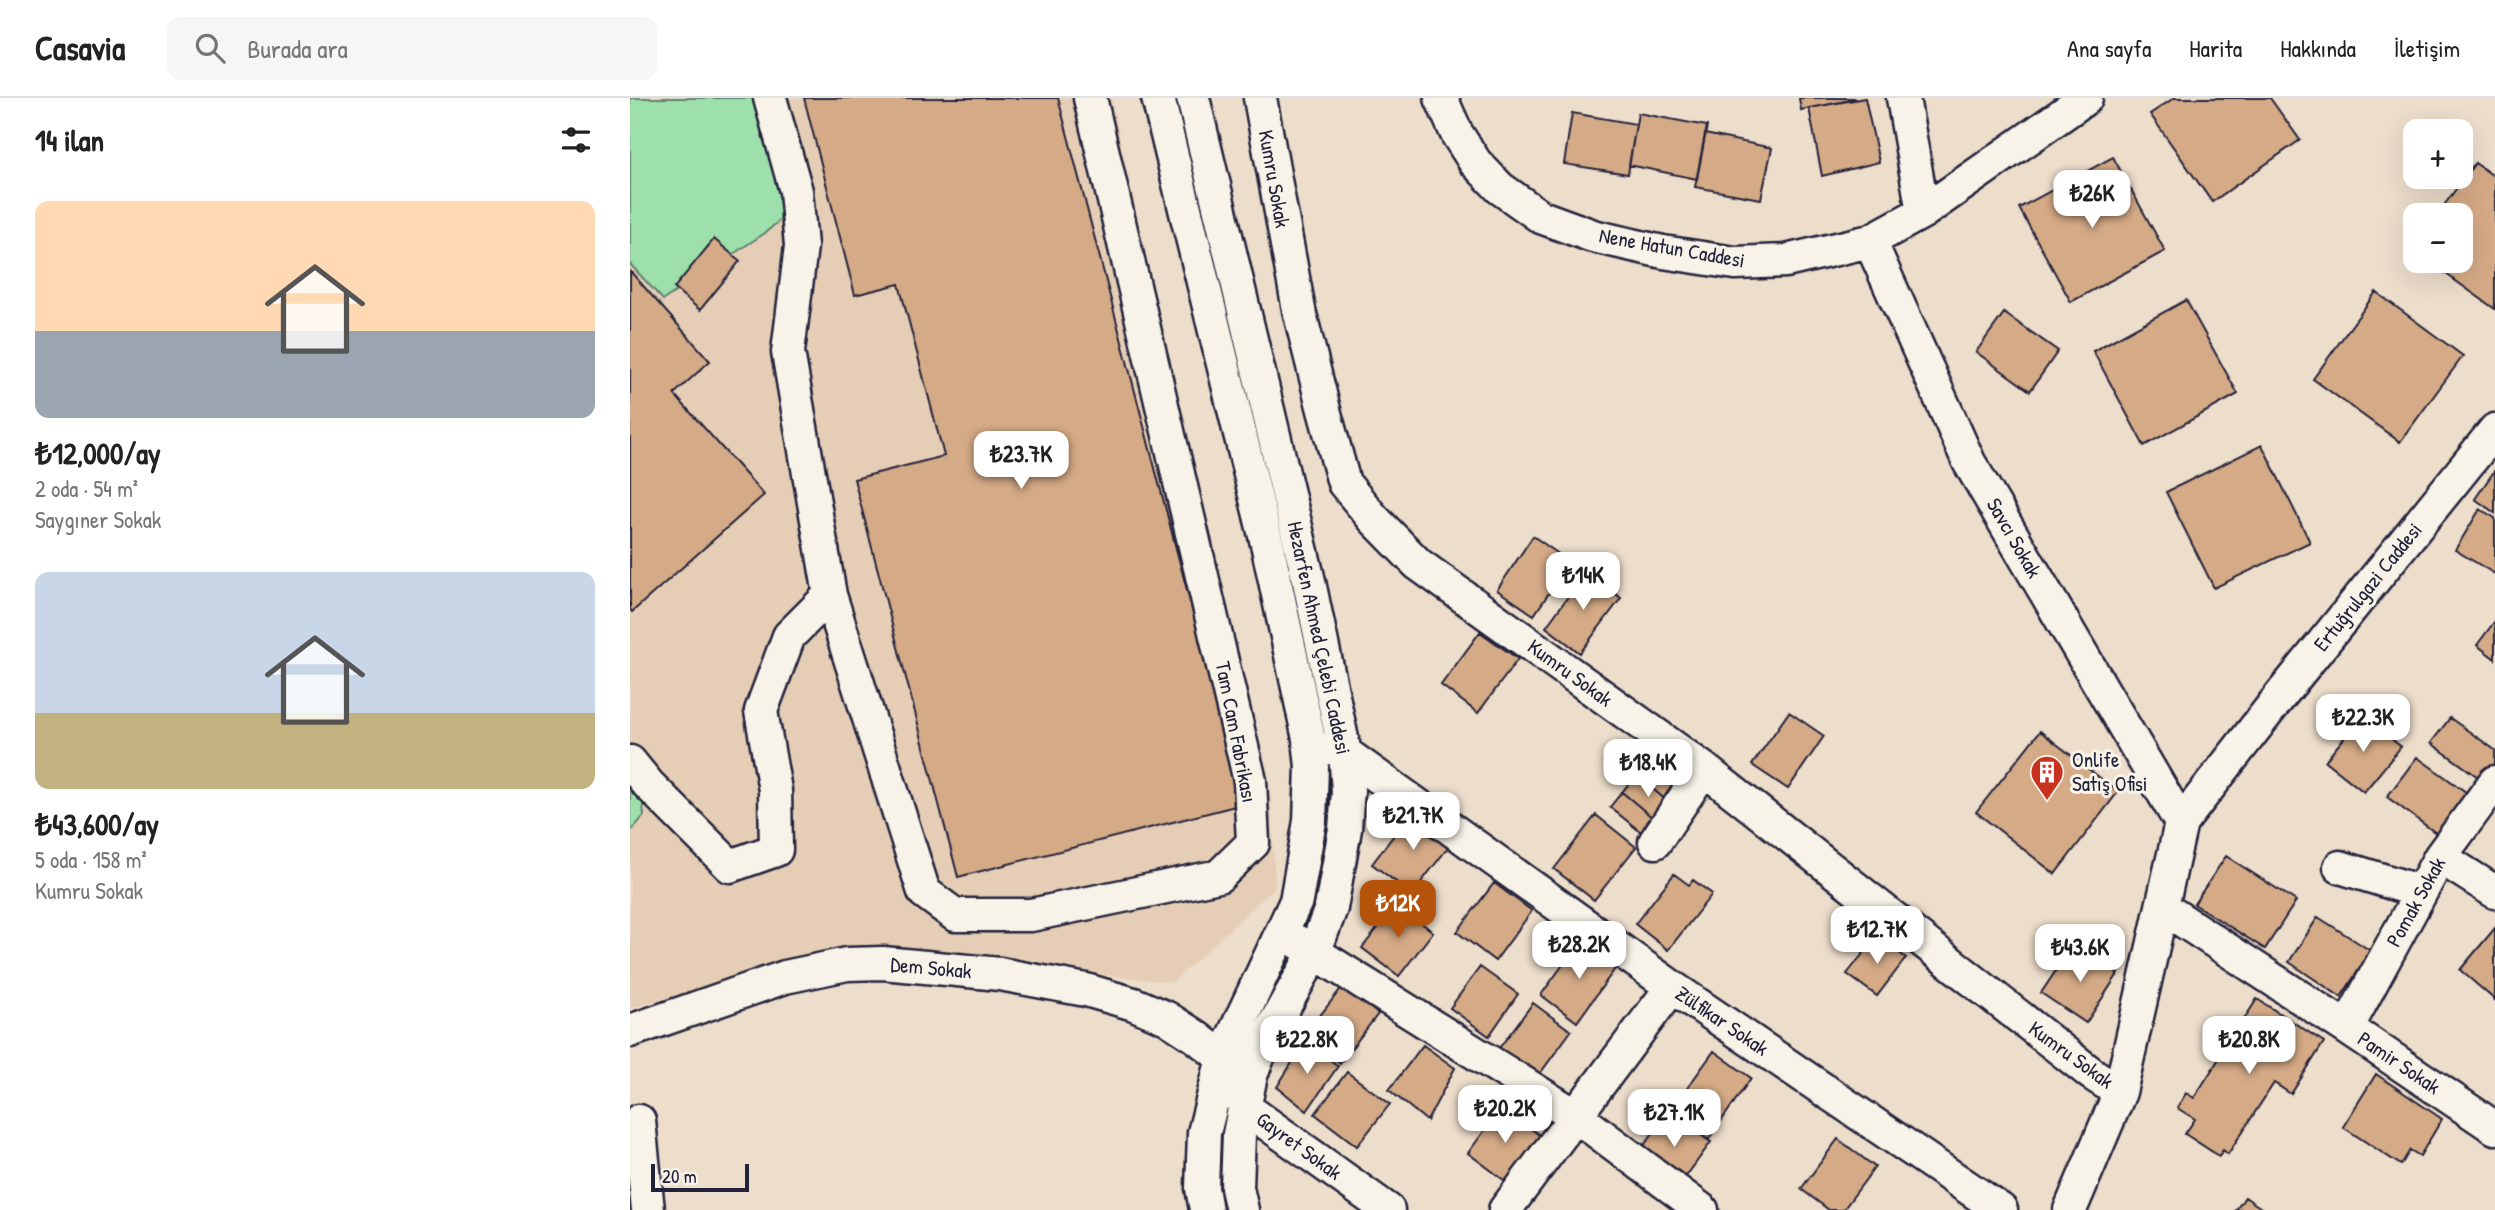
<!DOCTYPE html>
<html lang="tr">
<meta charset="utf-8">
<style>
body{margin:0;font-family:"Patrick Hand",sans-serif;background:#f6f6f6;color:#222;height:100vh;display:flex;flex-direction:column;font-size:26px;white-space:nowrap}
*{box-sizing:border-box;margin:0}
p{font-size:23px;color:#767676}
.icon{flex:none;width:38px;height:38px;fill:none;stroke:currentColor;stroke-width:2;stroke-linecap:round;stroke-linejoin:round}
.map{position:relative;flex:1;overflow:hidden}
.details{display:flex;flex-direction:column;background:#fff;width:630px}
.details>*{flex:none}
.fabs{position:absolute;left:1773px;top:21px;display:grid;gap:14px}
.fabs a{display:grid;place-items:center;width:70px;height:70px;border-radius:14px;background:#fff;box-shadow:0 7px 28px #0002;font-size:35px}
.scale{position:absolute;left:21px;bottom:18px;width:98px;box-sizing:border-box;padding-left:7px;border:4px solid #22223b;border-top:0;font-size:19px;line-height:24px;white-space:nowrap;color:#22223b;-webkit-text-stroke:5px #f7f3e8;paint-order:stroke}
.price{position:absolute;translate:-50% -60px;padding:0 16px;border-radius:14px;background:#fff;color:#222;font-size:23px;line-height:46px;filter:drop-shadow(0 2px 4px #0008)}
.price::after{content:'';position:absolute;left:50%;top:42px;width:21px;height:16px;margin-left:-10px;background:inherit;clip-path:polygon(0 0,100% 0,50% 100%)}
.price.selected{background:#b45309;color:#fff}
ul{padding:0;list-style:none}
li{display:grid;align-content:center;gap:14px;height:371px;padding:0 35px}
li span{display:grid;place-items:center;height:217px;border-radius:14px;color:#555}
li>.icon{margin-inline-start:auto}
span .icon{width:126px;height:126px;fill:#fffc;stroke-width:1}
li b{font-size:30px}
h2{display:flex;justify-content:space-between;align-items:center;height:84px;padding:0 35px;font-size:30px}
header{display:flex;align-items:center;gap:42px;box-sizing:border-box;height:98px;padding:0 35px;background:#fff;border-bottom:2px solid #e0e0e0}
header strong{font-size:33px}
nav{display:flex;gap:38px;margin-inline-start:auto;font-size:24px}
.search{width:490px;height:63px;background:#f6f6f6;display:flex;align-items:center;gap:18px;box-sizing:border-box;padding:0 24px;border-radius:14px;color:#767676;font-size:26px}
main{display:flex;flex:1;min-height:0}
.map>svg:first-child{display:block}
</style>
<header>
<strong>Casavia</strong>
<div class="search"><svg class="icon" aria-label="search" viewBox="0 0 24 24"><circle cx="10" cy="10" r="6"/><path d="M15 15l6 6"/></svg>Burada ara</div>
<nav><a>Ana sayfa</a><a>Harita</a><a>Hakkında</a><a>İletişim</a></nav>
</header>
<main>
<section class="details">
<h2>14 ilan<svg class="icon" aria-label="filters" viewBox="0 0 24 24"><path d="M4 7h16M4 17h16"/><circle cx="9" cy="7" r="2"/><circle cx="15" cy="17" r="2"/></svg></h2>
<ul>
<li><span style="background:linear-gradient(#ffd9b3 60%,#9aa5b1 0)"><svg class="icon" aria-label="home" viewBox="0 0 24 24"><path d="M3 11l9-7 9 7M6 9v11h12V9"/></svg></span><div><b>₺12,000/ay</b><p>2 oda · 54 m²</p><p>Saygıner Sokak</p></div></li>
<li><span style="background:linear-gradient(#c9d6e8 65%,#c2b280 0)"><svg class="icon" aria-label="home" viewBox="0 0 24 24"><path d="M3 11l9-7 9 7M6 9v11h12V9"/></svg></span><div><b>₺43,600/ay</b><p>5 oda · 158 m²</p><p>Kumru Sokak</p></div></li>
</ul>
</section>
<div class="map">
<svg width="1865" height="1112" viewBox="0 0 1865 1112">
<rect width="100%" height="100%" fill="#edddcb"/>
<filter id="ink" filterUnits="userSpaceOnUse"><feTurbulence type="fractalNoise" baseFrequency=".0143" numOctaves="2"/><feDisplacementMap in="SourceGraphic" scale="14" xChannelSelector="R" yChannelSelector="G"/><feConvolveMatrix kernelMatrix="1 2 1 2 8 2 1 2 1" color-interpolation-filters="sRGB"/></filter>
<g filter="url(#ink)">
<path fill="#e6ceb6" d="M0,0H481L531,230L641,699L645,789L543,884L215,851L0,910Z"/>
<path fill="#9de0ab" stroke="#608173" stroke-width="2" d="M0,0H129L153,104L150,122L135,135L33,202L0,166Z
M0,679L12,695L14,718L0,734Z"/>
<path fill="#d5aa86" stroke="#22223b" stroke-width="2" d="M174,0H428L613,706L328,779L224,381L314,358L269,186L225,197Z
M1169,0H1224L1225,1L1171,12Z
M1235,0L1249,64L1192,78L1179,10Z
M1544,0H1640L1670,42L1582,104L1520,16Z
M942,15L1006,26L998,76L934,66Z
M1008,15L1077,28L1067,81L999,67Z
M1075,36L1142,50L1131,101L1065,89Z
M1483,59L1535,153L1441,204L1389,110Z
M1845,65L1865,79V211L1798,163H1830V117H1807Z
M84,141L110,163L70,212L44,190Z
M0,173L80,263L44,296L134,397L2,514L0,511Z
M1746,194L1833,258L1770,344L1683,281Z
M1556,202L1608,296L1514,348L1463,253Z
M1374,215L1428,253L1400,293L1346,254Z
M1632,347L1680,444L1584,490L1536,394Z
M1865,372V415L1845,401Z
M1850,411L1865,420V476L1825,452Z
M903,438L940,464L904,517L867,492Z
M956,474L991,500L950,555L916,529Z
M1865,523V561L1847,547Z
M850,534L888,561L848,615L811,587Z
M1159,614L1194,638L1158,691L1122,667Z
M1733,617L1771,649L1734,694L1695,663Z
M1820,620L1865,652V670L1855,684L1801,645Z
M1410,633L1488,694L1425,776L1346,714Z
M1787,659L1840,697L1810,738L1757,699Z
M1022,660L1057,690L1043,708L1006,677Z
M1006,677L1043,708L1029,725L992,694Z
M992,694L1029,725L1017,739L980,709Z
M783,712L823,743L782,796L742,766Z
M966,717L1006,749L964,802L924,771Z
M1596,758L1666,803L1635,851L1564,806Z
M1044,776L1059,787L1063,782L1082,796L1038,852L1005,826Z
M864,785L902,813L865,863L827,834Z
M767,806L803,834L769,878L732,850Z
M1688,819L1741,853L1711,899L1659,864Z
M1865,830V902L1830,872Z
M1247,838L1276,860L1247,898L1217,876Z
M951,842L987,868L947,924L911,897Z
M1444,846L1488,876L1456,925L1411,895Z
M850,869L888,896L859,938L820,910Z
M713,888L748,916L710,965L675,937Z
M1627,901L1694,944L1661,996L1644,985L1598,1056L1593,1052L1589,1058L1555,1036L1565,1021L1547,1010L1556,995L1564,1000Z
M903,905L941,933L906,981L867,953Z
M676,942L708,968L677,1013L647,989Z
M793,947L825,970L797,1023L759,992Z
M1084,953L1121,980L1078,1042L1040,1014Z
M717,974L760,1006L727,1048L685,1016Z
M1746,976L1812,1021L1790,1058L1780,1052L1771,1067L1713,1029Z
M872,1009L912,1039L878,1085L838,1055Z
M1039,1013L1081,1044L1049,1088L1007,1057Z
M1208,1041L1245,1069L1213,1112H1199L1171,1091Z
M1615,1099L1634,1112H1606Z"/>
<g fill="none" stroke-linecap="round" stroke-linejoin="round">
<defs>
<path id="minor" d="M140,0L166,93L171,148L158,254L200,497L294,794L325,817H401L589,778L623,745L620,683L460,0
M528,0L638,450L679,641L682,669L680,723L666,803L593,960L574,1035L572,1090L576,1112
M563,0L678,479L715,655L718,693L715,731L701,810L684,855L633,947L621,977L609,1036L607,1090L612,1112
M630,0L669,212L694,312L714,385L743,420L788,466L1074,671L1462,976L1490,994
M811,0L827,36L845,64L870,90L911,119L963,138L1033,154L1105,165L1156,163L1240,143L1293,114L1456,0
M1273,0L1293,114
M1240,143L1339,364L1551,725
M701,650L715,655L1042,889L1371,1112
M0,664L18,686L100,768L146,752L145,692L131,613L159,538L200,497
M1025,744L1074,671
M1810,759L1865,794
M1710,769L1791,794
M1532,809L1717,930L1865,1030
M668,844L946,1018L1072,1112
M1717,930L1810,759L1865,684
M0,933L155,879L217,866L253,865L370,876L456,892L504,906L537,920L565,938L593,960L614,1009L758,1112
M9,1023L18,1112
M875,1112L1042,889
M1440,1112L1490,994L1551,725L1651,597L1865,332"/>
</defs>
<use href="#minor" stroke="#22223b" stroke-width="37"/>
<use href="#minor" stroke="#f7f3e8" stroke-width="32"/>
</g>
</g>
<defs>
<symbol id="building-pin" viewBox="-11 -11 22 30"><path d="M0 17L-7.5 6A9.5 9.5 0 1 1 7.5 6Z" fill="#c8321e" stroke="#f7f3e8"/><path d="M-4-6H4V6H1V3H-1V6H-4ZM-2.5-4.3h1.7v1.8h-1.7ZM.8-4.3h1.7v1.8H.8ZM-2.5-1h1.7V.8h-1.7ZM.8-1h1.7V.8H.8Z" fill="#fff"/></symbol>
</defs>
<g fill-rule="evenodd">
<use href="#building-pin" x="1398" y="655" width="38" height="52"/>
</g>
<g text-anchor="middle" stroke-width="6" stroke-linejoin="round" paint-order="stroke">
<g font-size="21" fill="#22223b" stroke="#f7f3e8">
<text transform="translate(644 81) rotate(80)" y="7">Kumru Sokak</text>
<text transform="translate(1042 150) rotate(10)" y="7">Nene Hatun Caddesi</text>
<text transform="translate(1384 440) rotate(60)" y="7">Savcı Sokak</text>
<text transform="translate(1738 489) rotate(-51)" y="7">Ertuğrulgazi Caddesi</text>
<text transform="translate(689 540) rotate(78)" y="7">Hezarfen Ahmed Çelebi Caddesi</text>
<text transform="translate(940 575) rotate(36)" y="7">Kumru Sokak</text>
<text transform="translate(606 634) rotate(79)" y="7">Tam Cam Fabrikası</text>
<text transform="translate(1786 804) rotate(-61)" y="7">Pomak Sokak</text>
<text transform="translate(301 870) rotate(5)" y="7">Dem Sokak</text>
<text transform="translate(1092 923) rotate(34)" y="7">Zülfikar Sokak</text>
<text transform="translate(1441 957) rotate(36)" y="7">Kumru Sokak</text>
<text transform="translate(1769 965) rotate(34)" y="7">Pamir Sokak</text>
<text transform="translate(669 1048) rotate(36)" y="7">Gayret Sokak</text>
</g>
<g font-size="21" fill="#22223b" stroke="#f7f3e8" text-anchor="start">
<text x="1442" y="669">Onlife<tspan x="1442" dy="24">Satış Ofisi</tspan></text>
</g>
</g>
</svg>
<div class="fabs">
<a>+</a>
<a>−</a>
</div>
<div class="scale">20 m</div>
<b class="price" style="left:1462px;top:132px">₺26K</b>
<b class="price" style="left:391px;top:393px">₺23.7K</b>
<b class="price" style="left:953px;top:514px">₺14K</b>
<b class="price" style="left:1733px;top:656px">₺22.3K</b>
<b class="price" style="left:1018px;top:701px">₺18.4K</b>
<b class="price" style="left:783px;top:754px">₺21.7K</b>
<b class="price selected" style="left:768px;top:842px">₺12K</b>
<b class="price" style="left:1247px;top:868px">₺12.7K</b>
<b class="price" style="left:949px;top:883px">₺28.2K</b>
<b class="price" style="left:1450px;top:886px">₺43.6K</b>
<b class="price" style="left:677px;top:978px">₺22.8K</b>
<b class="price" style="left:1619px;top:978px">₺20.8K</b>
<b class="price" style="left:875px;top:1047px">₺20.2K</b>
<b class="price" style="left:1044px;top:1051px">₺27.1K</b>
</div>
</main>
